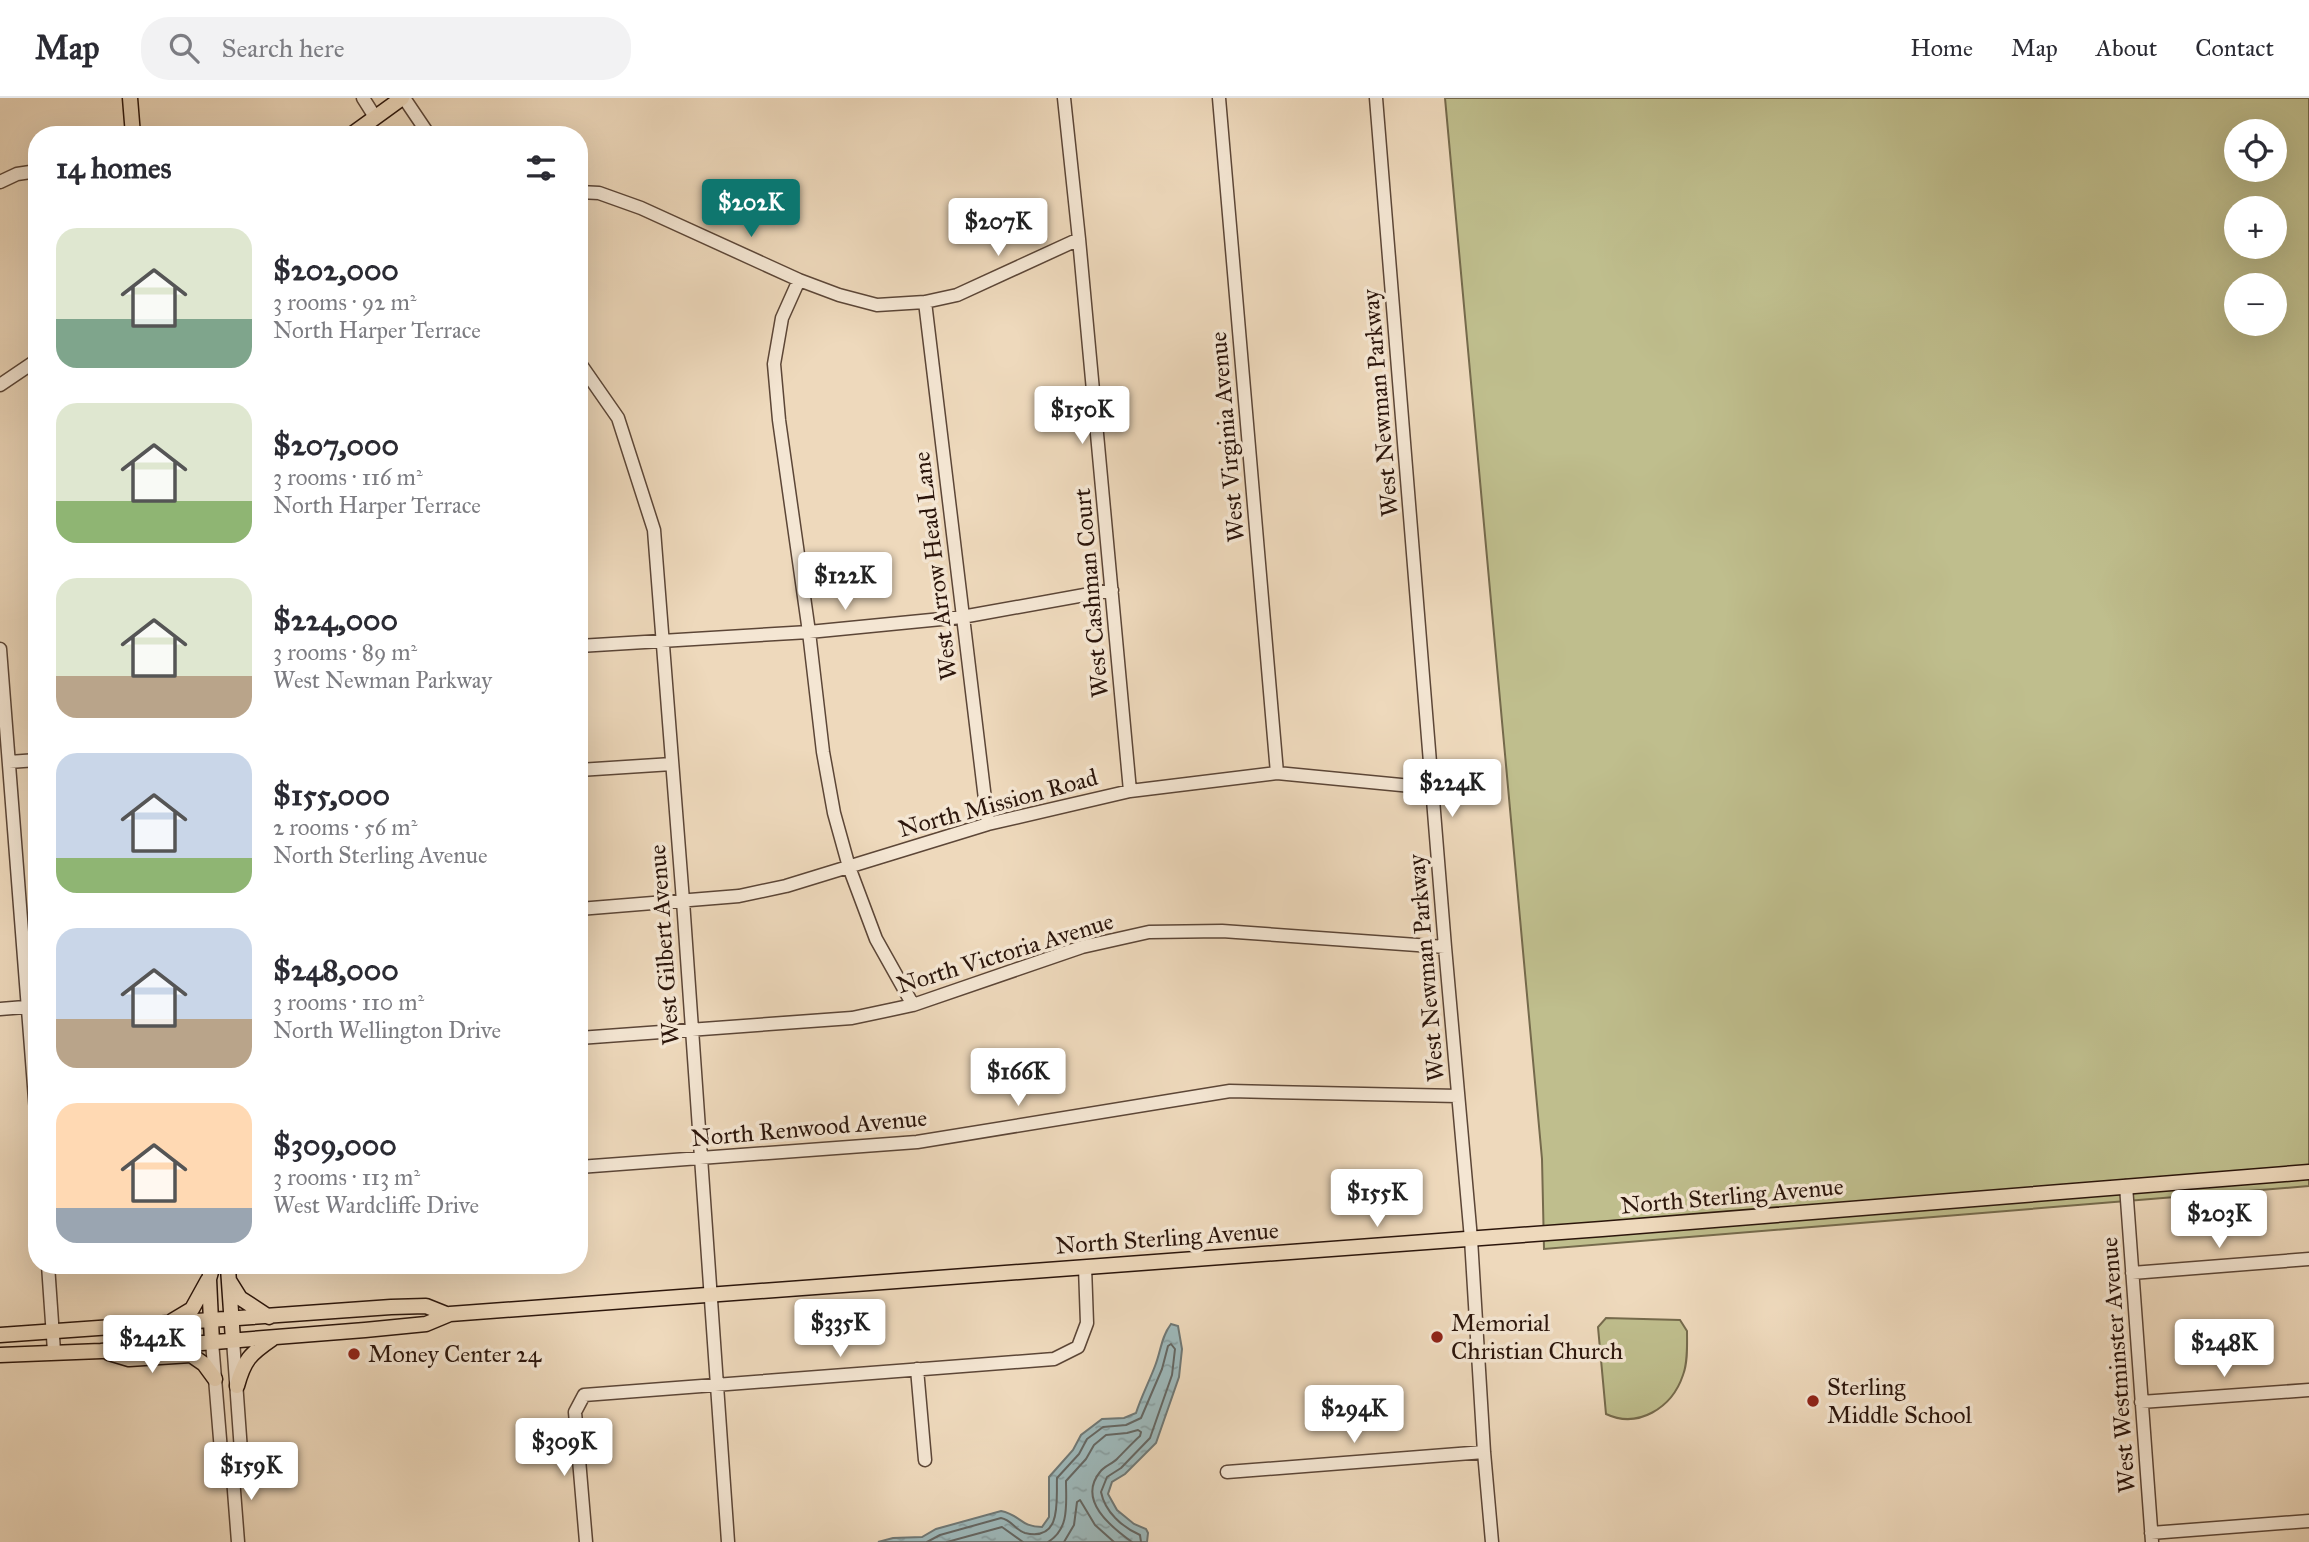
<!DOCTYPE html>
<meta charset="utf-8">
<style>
body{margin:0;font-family:"IM FELL Great Primer",serif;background:#f2f2f3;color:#2b2b33;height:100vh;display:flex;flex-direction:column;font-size:26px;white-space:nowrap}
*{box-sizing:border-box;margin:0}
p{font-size:23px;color:#7c7c81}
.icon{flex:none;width:38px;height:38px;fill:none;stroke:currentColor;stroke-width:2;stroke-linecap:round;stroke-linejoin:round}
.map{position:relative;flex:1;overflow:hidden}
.panel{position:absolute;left:28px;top:28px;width:560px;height:1148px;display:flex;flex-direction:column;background:#fff;border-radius:28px;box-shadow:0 7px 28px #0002}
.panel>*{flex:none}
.buttons{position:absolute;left:2224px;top:21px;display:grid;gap:14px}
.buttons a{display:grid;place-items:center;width:63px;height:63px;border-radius:50%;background:#fff;box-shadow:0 7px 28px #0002;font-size:35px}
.price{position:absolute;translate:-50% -60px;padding:0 16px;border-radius:7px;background:#fff;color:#222;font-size:23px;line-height:46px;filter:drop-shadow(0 2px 4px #0008)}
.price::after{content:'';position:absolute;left:50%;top:42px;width:21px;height:16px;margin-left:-10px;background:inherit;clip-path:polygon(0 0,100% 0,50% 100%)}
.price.on{background:#0f766e;color:#fff}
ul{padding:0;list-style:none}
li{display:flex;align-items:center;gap:21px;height:175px;padding:0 28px}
li span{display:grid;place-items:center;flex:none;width:196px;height:140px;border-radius:21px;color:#555}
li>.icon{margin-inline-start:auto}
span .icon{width:84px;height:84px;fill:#fffc;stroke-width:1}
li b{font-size:30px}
h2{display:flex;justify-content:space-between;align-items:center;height:84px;padding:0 28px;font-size:30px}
header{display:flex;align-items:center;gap:42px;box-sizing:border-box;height:98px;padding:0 35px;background:#fff;border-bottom:2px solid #e1e1e2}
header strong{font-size:33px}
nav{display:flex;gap:38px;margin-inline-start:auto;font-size:24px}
.search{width:490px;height:63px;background:#f2f2f3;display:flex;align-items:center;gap:18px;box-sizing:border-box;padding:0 24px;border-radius:28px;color:#7c7c81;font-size:26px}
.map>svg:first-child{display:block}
</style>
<header>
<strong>Map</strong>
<div class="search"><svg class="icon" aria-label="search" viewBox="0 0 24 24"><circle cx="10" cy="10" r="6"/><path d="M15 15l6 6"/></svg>Search here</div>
<nav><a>Home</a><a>Map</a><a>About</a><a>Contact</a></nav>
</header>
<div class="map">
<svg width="2309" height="1444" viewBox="0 0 2309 1444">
<defs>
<pattern id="water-ripples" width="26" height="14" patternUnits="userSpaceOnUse" patternTransform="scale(1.75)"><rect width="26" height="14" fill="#9db8ba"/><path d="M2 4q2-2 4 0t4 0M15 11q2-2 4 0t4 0" fill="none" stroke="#879d9f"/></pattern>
</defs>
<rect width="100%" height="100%" fill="#eed9bc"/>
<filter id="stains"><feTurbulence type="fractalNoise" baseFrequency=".00286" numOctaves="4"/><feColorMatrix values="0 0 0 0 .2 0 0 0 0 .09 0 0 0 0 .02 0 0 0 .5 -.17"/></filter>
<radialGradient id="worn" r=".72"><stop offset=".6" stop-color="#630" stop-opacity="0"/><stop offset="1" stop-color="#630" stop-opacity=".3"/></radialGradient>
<path fill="#bfbe8d" stroke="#756a4c" stroke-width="2" fill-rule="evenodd" d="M1445,0H2309V1088L1544,1151L1542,1061ZM2236,33H2275V72H2236ZM2236,110H2275V149H2236ZM2236,187H2275V226H2236Z
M1606,1220L1680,1222L1687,1233C1687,1247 1688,1264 1683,1277C1672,1310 1638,1331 1606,1316L1598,1229Z"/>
<path fill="url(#water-ripples)" stroke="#6f7774" stroke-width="2" d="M1171,1226L1178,1228L1182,1251L1179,1279L1156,1345L1125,1376L1112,1384L1108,1396L1117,1412L1134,1426L1146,1431L1148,1435L1147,1444H878L893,1440L922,1439L936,1431L1001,1413C1021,1417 1020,1429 1042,1429L1049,1419V1379L1073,1352L1081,1337L1102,1321L1124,1320L1136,1315C1141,1299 1149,1284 1155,1268C1161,1253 1161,1239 1171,1226Z"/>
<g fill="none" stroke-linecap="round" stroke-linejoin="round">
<path stroke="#646662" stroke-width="2" d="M927,1444L940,1437L1001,1420C1012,1422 1015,1432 1025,1435C1063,1444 1056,1401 1057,1380L1079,1356L1087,1341L1103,1329L1126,1327L1141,1320L1162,1271L1168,1248L1171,1246L1175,1251L1172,1277L1150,1340L1121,1370L1107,1379L1101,1394C1105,1414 1122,1429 1140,1437L1141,1444
M947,1444L1002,1429L1023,1444
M1048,1444C1070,1431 1066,1405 1066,1383L1086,1361L1094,1347L1106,1337L1127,1335L1138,1332L1141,1334L1140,1338C1132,1345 1125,1353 1117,1361C1112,1366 1104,1368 1100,1374C1077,1402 1111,1429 1132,1444
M1064,1444L1074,1427L1077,1404L1080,1402L1095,1427L1114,1444"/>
<defs>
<path id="minor" d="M363,0L375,19
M404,0L429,37
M1064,0L1079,141L1130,693
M1219,0L1277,675
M1376,0L1445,849L1471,1141L1484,1354L1492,1444
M0,84L17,76L37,73
M579,94L599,95L641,110L799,182L839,197L877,207L925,204L957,197L1079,141
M799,182L782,220L774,266L779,322L809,534L823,654L834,715L849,769L876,841L913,907
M925,204L988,726
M579,264L618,320L654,432L683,803L728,1444
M0,287L37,262
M579,548L809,534L962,519L1112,492
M0,551L37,1027
M9,664L37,662
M579,672L672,666
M579,811L739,798L786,788L988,726L1130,693L1277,675L1432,690
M0,911L37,908
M579,940L852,920L913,907L1082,849L1149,834L1222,833L1445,849
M579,1069L917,1044L1230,993L1458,998
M2126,1088L2152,1444
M48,1167L54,1253
M2132,1175L2309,1161
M212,1244L221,1353L232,1367L238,1444
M917,1271L925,1362
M2141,1304L2309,1292
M232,1367L241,1353L233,1242
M1227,1374L1484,1354
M2151,1435L2309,1423
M586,1444L575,1314L584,1297L1054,1261L1078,1249L1087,1225L1085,1169"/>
<path id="major" d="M130,0L133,37
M351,37L402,0
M225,1167L228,1170L233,1242
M230,1184L240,1200L269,1219
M172,1223L192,1211L208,1182
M0,1237L391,1209L426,1208L446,1216
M212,1244L209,1181L213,1167
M109,1255L129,1261L191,1257L204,1266L215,1281
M0,1257L101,1253L365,1232L426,1226L450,1216L1602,1131L2309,1074
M237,1288C244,1262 250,1256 272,1241"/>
</defs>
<use href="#minor" stroke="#5c4637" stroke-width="15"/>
<use href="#major" stroke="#2b150b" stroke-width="17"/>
<use href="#minor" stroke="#f4e6d3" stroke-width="12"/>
<use href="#major" stroke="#eed9bc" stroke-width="14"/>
</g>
<g fill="#8f2418" stroke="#f4e6d3" stroke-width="2.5">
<circle cx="1437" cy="1239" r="7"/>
<circle cx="354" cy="1256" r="7"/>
<circle cx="1813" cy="1303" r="7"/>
</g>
<g text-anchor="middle" stroke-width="7" stroke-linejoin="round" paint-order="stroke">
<g font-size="24" fill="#2b150b" stroke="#f4e6d3">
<text transform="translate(1380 305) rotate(-95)" y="8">West Newman Parkway</text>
<text transform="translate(1227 339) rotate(-95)" y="8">West Virginia Avenue</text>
<text transform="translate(935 468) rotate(-97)" y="8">West Arrow Head Lane</text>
<text transform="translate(1091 495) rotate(-95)" y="8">West Cashman Court</text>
<text transform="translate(998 705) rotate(-15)" y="8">North Mission Road</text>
<text transform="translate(664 847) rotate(-94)" y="8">West Gilbert Avenue</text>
<text transform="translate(1005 855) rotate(-17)" y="8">North Victoria Avenue</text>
<text transform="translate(1426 870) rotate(-95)" y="8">West Newman Parkway</text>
<text transform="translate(809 1030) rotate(-5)" y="8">North Renwood Avenue</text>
<text transform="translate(1732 1098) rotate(-5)" y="8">North Sterling Avenue</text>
<text transform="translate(1167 1140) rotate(-4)" y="8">North Sterling Avenue</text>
<text transform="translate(2118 1267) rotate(-94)" y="8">West Westminster Avenue</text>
</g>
<g font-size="24" fill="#2b150b" stroke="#f4e6d3" text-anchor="start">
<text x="1451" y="1233">Memorial<tspan x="1451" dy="28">Christian Church</tspan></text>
<text x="368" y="1264">Money Center 24</text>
<text x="1827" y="1297">Sterling<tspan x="1827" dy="28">Middle School</tspan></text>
</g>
</g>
<rect width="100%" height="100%" filter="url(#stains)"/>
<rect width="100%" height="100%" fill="url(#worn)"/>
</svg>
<div class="buttons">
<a><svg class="icon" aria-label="locate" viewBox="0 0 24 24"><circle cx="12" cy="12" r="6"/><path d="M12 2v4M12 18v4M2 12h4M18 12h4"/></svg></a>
<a>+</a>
<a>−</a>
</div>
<b class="price on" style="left:751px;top:141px">$202K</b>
<b class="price" style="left:998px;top:160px">$207K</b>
<b class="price" style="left:1082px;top:348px">$150K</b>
<b class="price" style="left:845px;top:514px">$122K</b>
<b class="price" style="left:1452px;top:721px">$224K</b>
<b class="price" style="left:1018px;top:1010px">$166K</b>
<b class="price" style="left:1377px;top:1131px">$155K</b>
<b class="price" style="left:2219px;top:1152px">$203K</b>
<b class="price" style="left:840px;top:1261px">$335K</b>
<b class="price" style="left:152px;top:1277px">$242K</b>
<b class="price" style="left:2224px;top:1281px">$248K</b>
<b class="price" style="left:1354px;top:1347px">$294K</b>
<b class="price" style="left:564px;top:1380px">$309K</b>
<b class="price" style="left:251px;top:1404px">$159K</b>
<section class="panel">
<h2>14 homes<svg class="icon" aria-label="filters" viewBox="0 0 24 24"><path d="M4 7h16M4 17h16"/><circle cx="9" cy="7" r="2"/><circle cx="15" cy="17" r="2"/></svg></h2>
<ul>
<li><span style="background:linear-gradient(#dfe7d0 65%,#7fa58c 0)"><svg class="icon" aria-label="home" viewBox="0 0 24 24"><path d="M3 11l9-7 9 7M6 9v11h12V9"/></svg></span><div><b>$202,000</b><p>3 rooms · 92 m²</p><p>North Harper Terrace</p></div></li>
<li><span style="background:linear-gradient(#dfe7d0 70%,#8fb573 0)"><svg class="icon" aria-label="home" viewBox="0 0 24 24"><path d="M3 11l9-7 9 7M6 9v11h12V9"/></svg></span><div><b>$207,000</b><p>3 rooms · 116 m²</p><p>North Harper Terrace</p></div></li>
<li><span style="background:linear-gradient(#dfe7d0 70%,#b9a48a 0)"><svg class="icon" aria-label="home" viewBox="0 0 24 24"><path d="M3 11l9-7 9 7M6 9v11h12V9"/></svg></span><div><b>$224,000</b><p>3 rooms · 89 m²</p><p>West Newman Parkway</p></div></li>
<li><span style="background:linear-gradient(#c9d6e8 75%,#8fb573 0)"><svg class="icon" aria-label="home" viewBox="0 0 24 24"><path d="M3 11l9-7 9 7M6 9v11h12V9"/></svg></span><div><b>$155,000</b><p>2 rooms · 56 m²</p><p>North Sterling Avenue</p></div></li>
<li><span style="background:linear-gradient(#c9d6e8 65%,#b9a48a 0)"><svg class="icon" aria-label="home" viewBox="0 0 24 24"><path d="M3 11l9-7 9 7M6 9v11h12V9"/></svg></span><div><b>$248,000</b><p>3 rooms · 110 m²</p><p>North Wellington Drive</p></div></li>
<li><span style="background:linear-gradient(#ffd9b3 75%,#9aa5b1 0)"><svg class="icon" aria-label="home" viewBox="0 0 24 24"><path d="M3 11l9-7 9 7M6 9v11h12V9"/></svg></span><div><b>$309,000</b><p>3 rooms · 113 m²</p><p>West Wardcliffe Drive</p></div></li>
</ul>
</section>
</div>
